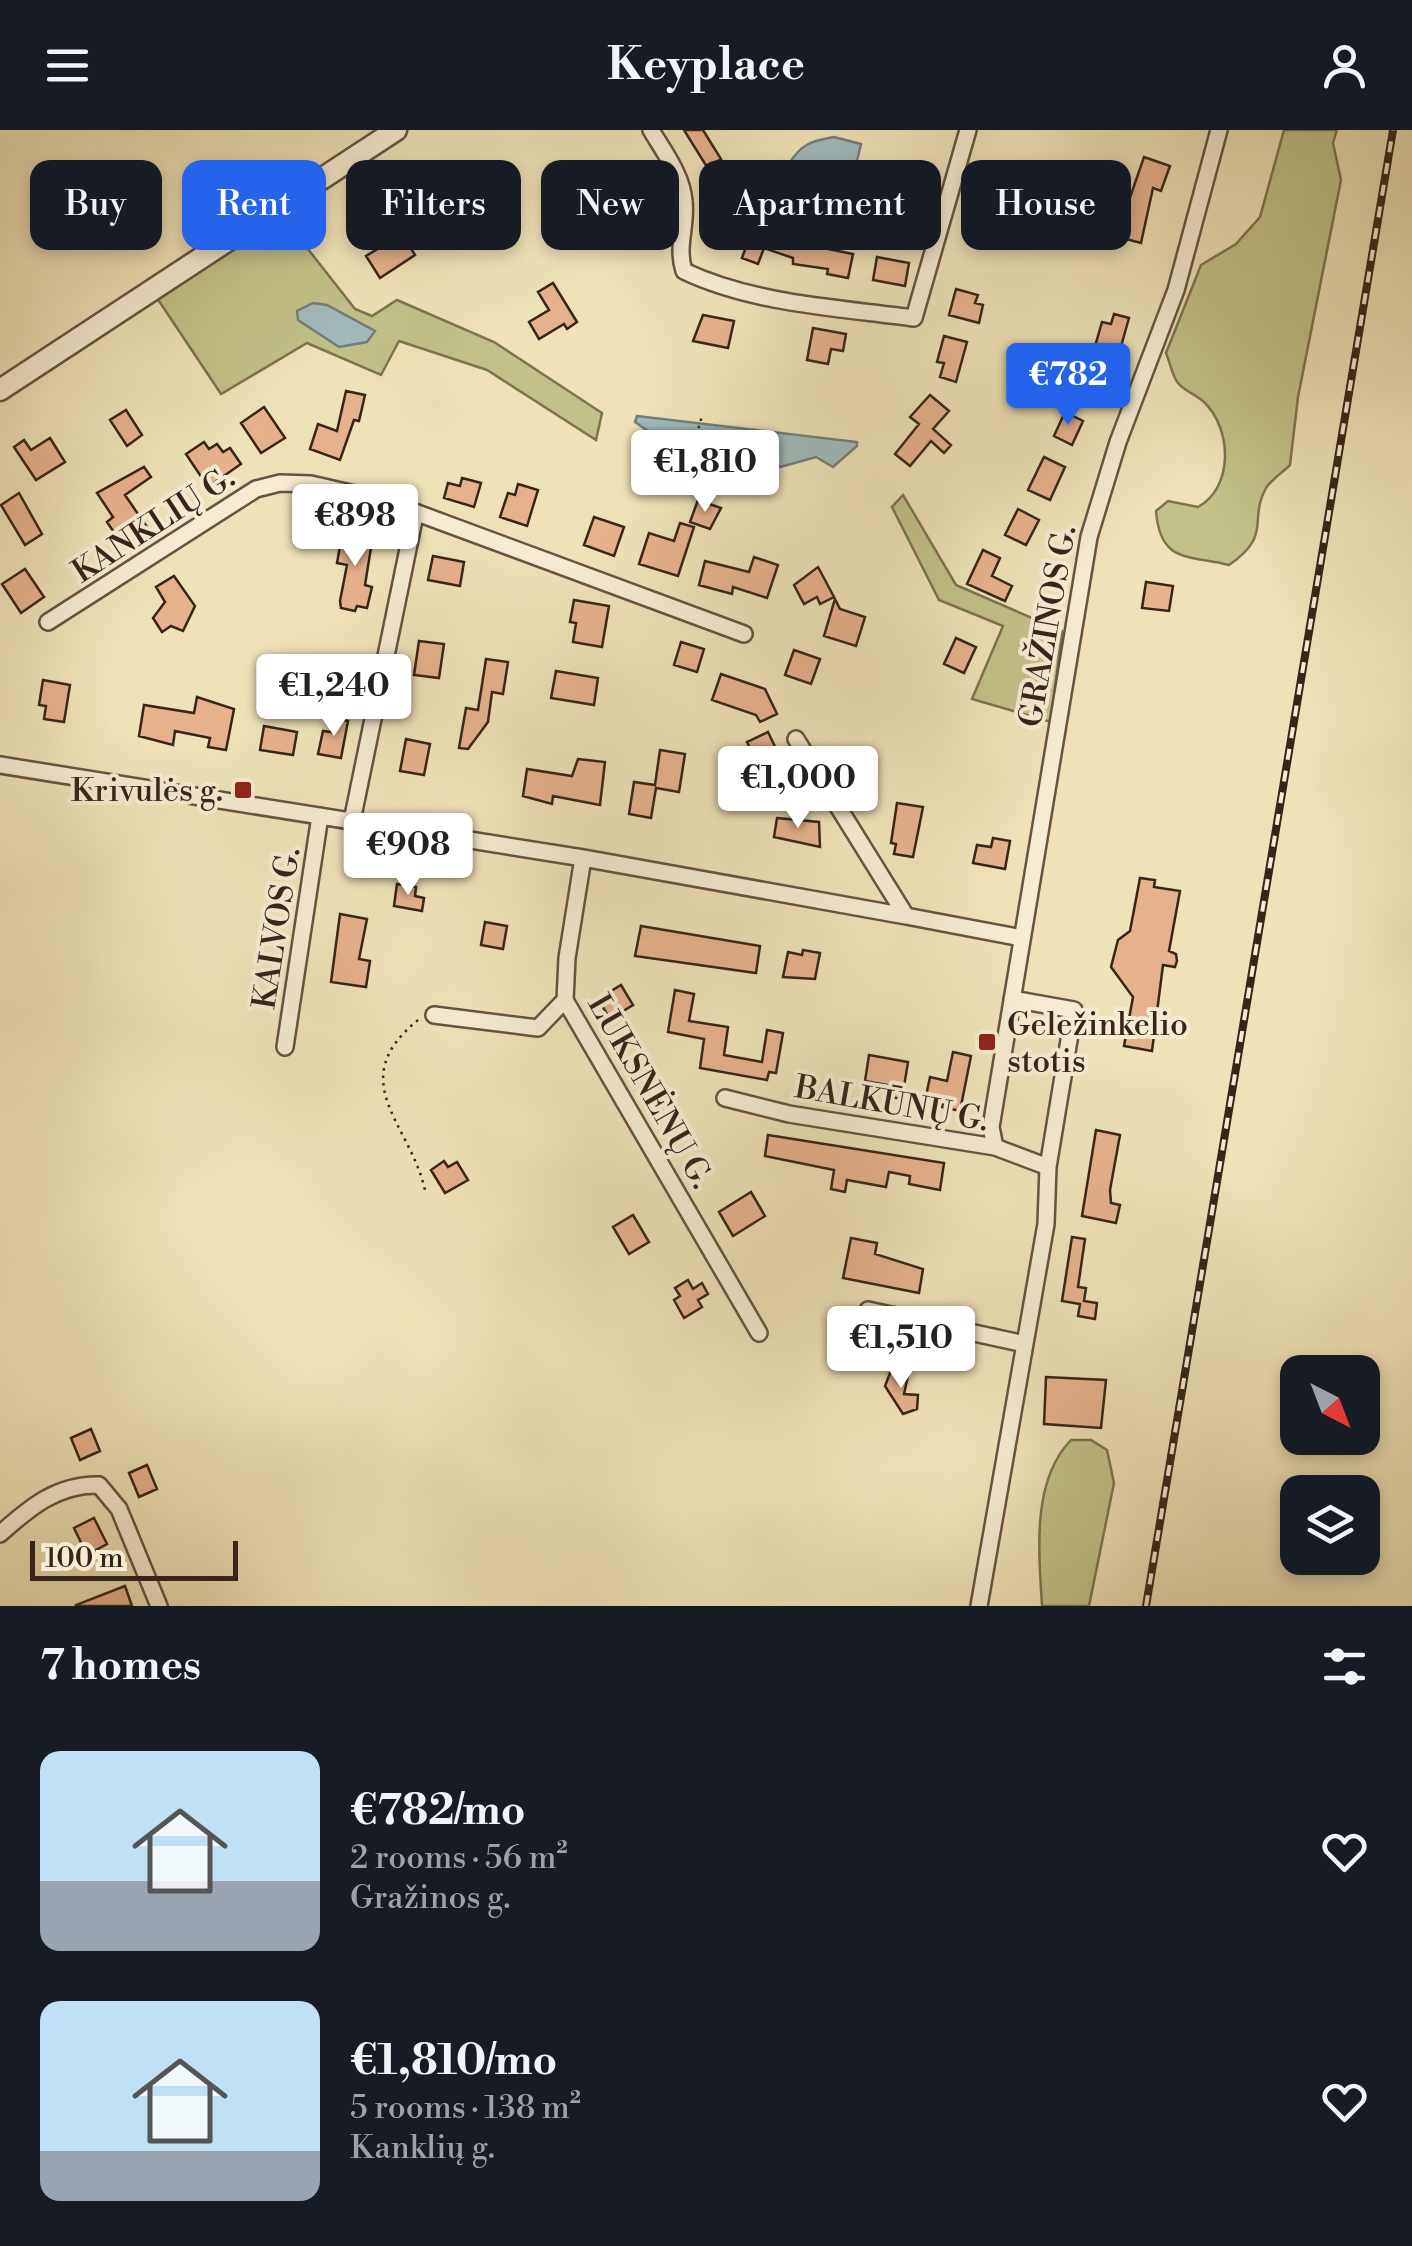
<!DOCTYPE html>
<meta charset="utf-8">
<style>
body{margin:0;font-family:"Libre Bodoni",serif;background:#20242c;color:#f1f3f6;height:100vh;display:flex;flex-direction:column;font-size:38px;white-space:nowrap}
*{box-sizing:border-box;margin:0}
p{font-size:32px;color:#9ea1a6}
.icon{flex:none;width:55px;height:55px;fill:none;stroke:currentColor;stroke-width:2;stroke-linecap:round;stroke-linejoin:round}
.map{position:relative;height:1476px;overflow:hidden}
.details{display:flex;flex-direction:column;background:#171b24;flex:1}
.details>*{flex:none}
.hud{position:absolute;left:30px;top:30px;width:1352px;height:90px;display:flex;gap:20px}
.needle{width:65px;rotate:138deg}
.buttons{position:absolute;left:1280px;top:1225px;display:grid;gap:20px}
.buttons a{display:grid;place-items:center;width:100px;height:100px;border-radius:20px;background:#171b24;box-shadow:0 5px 15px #0003;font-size:50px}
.scale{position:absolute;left:30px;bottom:25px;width:208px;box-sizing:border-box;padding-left:10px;border:5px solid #372519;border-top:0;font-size:28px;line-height:35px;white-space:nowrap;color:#372519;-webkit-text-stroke:8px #f5ecd1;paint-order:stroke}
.price{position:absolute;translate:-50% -85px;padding:0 22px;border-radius:10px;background:#fff;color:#222;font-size:32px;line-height:65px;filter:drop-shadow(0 2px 5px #0008)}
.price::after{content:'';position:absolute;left:50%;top:60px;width:30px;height:22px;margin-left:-15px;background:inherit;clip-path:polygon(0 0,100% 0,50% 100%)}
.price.current{background:#2563eb;color:#fff}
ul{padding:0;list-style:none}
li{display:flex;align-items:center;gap:30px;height:250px;padding:0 40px}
li span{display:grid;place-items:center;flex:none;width:280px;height:200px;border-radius:20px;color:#555}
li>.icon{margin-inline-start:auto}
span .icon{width:120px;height:120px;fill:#fffc;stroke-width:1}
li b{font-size:42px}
h2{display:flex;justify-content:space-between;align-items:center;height:120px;padding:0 40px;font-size:42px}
.chip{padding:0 35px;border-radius:20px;background:#171b24;box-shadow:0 5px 15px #0003;font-size:35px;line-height:90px}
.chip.current{background:#2563eb;color:#fff}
header{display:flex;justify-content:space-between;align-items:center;height:130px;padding:0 40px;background:#171b24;font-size:45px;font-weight:800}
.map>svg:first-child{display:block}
</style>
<header><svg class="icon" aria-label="menu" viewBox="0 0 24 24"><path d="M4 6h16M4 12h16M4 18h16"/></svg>Keyplace<svg class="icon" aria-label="person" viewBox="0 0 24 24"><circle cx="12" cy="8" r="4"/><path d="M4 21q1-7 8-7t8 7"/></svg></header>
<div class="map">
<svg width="1412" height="1476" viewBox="0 0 1412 1476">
<rect width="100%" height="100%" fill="#efe2b8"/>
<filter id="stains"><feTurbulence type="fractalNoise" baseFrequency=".002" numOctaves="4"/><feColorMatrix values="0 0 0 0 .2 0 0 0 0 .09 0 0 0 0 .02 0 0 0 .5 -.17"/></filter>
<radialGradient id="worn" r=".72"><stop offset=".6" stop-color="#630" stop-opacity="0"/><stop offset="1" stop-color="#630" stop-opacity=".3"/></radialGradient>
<path fill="#c1c189" stroke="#7c7351" stroke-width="2.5" d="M1284,0H1337L1333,13L1341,50L1298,267L1290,335C1283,342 1271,350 1266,358C1248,390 1273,405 1229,435C1188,425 1160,433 1156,381L1168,371L1198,377C1234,357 1232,299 1204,272C1197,265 1184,261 1178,253C1172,246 1170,232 1166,223L1201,135L1236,114L1260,87Z
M282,86L355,179L372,186L397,170L494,212L602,283L596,310L487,240L399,211L381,245L307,213L221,264L157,168Z
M903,365L956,455L1062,501L1051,592L972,569L1003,496L939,470L892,377Z
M1071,1310H1091L1107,1320L1114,1353L1089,1476H1042C1039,1423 1031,1351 1071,1310Z"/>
<path fill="#a0babb" stroke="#767e7a" stroke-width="2.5" d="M834,7L861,14L856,35L796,49L789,34C801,14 811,11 834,7Z
M313,173L327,175L375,201L367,212L339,217L298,190L297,181Z
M637,286L857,312V316L833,337L816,327L780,337L775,331L684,318L664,312L635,292Z"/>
<path fill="#e6b28e" stroke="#372519" stroke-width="2.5" d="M684,0H703L721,29L707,37Z
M1144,27L1170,36L1161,61L1153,58L1141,113L1111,105L1119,77L1126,79Z
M636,41L657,65L604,102L586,71Z
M462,52L480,79L461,91L465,97L454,104L436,76Z
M755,92L783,102L781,107L824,113L823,118L853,124L848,148L827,144L828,139L793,134V128L764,118L758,134L742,128Z
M394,100L399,110L404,107L415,125L380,148L366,126L379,118L375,112Z
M877,127L909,133L905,156L873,150Z
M553,153L577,192L567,199L564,194L539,209L529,192L549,180L538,162Z
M956,159L978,165L975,173L983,175L979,193L949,185Z
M1114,184L1129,188L1120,220L1096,213L1102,192L1111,194Z
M703,185L734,191L728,218L693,211Z
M813,198L846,204L843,221L831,219L828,234L807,230Z
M944,206L967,212L956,252L940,247L944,233L937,232Z
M346,261L365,265L359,291L354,290L340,330L310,319L318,294L337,301Z
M930,265L949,281L933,299L951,315L944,323L931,311L910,336L895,324L919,294L910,287Z
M264,277L285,308L261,323L241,293Z
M126,280L142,305L127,316L110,290Z
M1065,282L1083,291L1072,315L1054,306Z
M50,308L65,332L36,350L14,317L24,310L31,320Z
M204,312L209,319L217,314L223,322L230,318L241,334L208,357L186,324Z
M1044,327L1065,337L1050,370L1028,360Z
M144,337L151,347L125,365L149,400L124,417L107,392L113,387L97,363Z
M462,348L481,353L474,377L444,368L448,353L460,356Z
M518,354L538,360L527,396L500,387L508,363L515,365Z
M19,363L42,404L25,415L1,375Z
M698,370L721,378L710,399L690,392Z
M1018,379L1039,390L1026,415L1005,405Z
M594,387L624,397L614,426L584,415Z
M680,393L694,397L678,446L639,434L649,403L674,411Z
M343,400L373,405L365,455L372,457L367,478L357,476L355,481L341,478L340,471L347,435L337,433Z
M983,420L1000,428L992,446L1012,456L1005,471L967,454Z
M433,426L464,432L460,456L428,450Z
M754,427L778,435L767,468L733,457L732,464L699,455L705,431L749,442Z
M818,437L834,467L820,474L817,467L804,474L794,455Z
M25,439L44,467L21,483L2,454Z
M174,446L195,476L183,501L171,496L162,502L153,488L165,472L156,457Z
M1146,452L1173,456L1169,481L1142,478Z
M835,469L840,479L865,487L856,516L824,506Z
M574,470L609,476L602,517L573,512L576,493L570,492Z
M956,508L976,517L964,543L944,534Z
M419,511L444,514L439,548L414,545Z
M681,512L704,519L697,542L674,535Z
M794,520L820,529L811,554L785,545Z
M486,529L508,532L503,564L492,562L488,592L468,619L459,618L466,578L478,580Z
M556,541L598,548L594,575L551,568Z
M721,544L765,559L777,584L760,592L756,585L712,570Z
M43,550L70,555L64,592L44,589L46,576L39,575Z
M197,567L234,579L226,620L208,617L210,608L175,601L173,615L139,606L144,575L194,583Z
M333,588L348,591L341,628L318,624L323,601L331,602Z
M264,596L297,602L293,625L260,620Z
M768,602L779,625L758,635L747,612Z
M406,609L430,614L424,645L400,641Z
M660,620L685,624L679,662L656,658L651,688L629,684L634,652L655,655Z
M578,629L605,632L600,675L553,666L552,674L523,666L527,639L572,646Z
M897,673L923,677L913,727L894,724L896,714L891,713Z
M777,688L819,692L820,717L774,707Z
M993,708L1010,711L1005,739L973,733L977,715L991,717Z
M1140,748L1155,750L1154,757L1180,761L1169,821L1176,824L1177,831L1175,837L1163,835L1152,921L1124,916L1133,867L1111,837L1118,810L1130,801Z
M397,754L416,757L415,766L424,768L422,781L394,776Z
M340,784L367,789L359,829L370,831L366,857L331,852Z
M485,792L507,796L503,819L481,815Z
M641,796L760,816L756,843L635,826Z
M803,820L820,823L815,849L783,847L788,822L802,825Z
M621,855L633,875L610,889L598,869Z
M675,860L694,864L689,891L728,897L724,925L762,932L767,900L783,903L776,943L769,942L767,950L700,938L704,909L668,902Z
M953,922L971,926L960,981L942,977L944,970L926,966L930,947L947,951Z
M869,925L908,932L902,969L885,966L887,955L865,951Z
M1096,1000L1120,1005L1110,1060L1111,1073L1120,1075L1116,1093L1082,1086Z
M768,1005L944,1033L940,1060L909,1054L910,1046L889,1042L886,1057L847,1050L845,1062L831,1059L834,1040L765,1026Z
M444,1031L448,1037L457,1032L468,1050L445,1063L431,1040Z
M751,1062L765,1086L733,1106L719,1082Z
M633,1085L649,1112L629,1124L613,1097Z
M1072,1107L1085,1109L1078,1157L1086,1158L1084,1171L1097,1173L1095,1189L1078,1186L1080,1174L1062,1171Z
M851,1108L877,1113L875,1124L923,1139L919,1163L843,1148Z
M688,1150L693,1159L702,1153L708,1164L698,1170L702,1177L684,1188L674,1170L680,1166L675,1158Z
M874,1202L901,1207L900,1213L905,1214L902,1235L879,1230L880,1225L870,1223Z
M892,1238L909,1241L904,1264L918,1265L917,1279L903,1284L885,1256Z
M1046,1247L1106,1250L1101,1298L1044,1294Z
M91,1299L100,1321L80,1330L71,1308Z
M147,1335L157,1359L139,1367L129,1343Z
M94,1388L107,1414L87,1425L74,1398Z
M125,1456L132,1476H76V1475Z"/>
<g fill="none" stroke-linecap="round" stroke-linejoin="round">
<defs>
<path id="minor" d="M651,0C664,22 682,45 684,71C687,96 676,116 684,141C753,174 840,178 914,188L968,0
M48,492L256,359L280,353L311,354L385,371L744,504
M796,609L906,786L1022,808
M0,635L583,728L906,786
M352,691L415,385
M583,728L567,828L565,870L759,1203
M434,885L538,898L565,870
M285,917L320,686
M725,968L789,984L995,1017L1048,1037
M995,1017L991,997L1089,407L1118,312L1176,160L1219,0
M868,1180L1025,1214
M0,1404C29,1378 57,1354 99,1355L119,1379L159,1476
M979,1476L1046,1094L1048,1037L1074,880L1012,869"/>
<path id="tertiary" d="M0,260L396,0"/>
</defs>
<use href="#minor" stroke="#655441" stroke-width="20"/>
<use href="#tertiary" stroke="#655441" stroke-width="25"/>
<path stroke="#372519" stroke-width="2.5" stroke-dasharray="2.5 5" stroke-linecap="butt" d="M690,327L702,286
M418,890C343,951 410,993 425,1060"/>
<use href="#minor" stroke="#f5ecd1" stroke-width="15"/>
<use href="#tertiary" stroke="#f5ecd1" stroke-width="20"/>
<defs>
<path id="rail" d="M1146,1476L1393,0"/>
</defs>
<use href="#rail" stroke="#372519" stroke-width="8"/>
<use href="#rail" stroke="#f5ecd1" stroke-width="4" stroke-dasharray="11" stroke-linecap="butt"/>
</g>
<g fill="#8f2418" stroke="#f5ecd1" stroke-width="4">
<rect x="233" y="650" width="20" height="20" rx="5"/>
<rect x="977" y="902" width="20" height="20" rx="5"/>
</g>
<g text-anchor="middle" stroke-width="8" stroke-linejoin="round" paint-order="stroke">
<g font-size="32" fill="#372519" stroke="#f5ecd1">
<text transform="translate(153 394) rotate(-33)" y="11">KANKLIŲ G.</text>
<text transform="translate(1047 496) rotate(-80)" y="11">GRAŽINOS G.</text>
<text transform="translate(276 798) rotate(-81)" y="11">KALVOS G.</text>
<text transform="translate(651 961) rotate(60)" y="11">LUKSNĖNŲ G.</text>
<text transform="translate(892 973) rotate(10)" y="11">BALKŪNŲ G.</text>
</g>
<g font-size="32" fill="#372519" stroke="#f5ecd1" text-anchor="end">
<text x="223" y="671">Krivulės g.</text>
<text x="1007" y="905" text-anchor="start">Geležinkelio<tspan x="1007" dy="37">stotis</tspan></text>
</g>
</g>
<rect width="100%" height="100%" filter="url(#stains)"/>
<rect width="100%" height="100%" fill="url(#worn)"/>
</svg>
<div class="buttons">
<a><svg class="needle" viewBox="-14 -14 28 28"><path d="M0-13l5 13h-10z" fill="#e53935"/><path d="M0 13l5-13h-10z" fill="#9ea1a6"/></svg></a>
<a><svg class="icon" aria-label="layers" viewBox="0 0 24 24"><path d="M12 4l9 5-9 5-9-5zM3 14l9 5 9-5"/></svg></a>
</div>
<div class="scale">100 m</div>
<b class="price current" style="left:1068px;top:298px">€782</b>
<b class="price" style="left:705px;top:385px">€1,810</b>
<b class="price" style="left:355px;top:439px">€898</b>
<b class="price" style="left:334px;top:609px">€1,240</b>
<b class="price" style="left:798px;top:701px">€1,000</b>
<b class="price" style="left:408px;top:768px">€908</b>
<b class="price" style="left:901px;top:1261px">€1,510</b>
<div class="hud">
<a class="chip">Buy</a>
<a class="chip current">Rent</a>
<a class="chip">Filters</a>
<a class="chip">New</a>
<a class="chip">Apartment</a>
<a class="chip">House</a>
</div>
</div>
<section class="details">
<h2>7 homes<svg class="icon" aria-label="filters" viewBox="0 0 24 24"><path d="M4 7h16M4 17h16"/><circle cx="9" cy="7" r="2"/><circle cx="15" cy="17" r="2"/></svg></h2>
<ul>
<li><span style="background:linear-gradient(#bfe0f5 65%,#9aa5b1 0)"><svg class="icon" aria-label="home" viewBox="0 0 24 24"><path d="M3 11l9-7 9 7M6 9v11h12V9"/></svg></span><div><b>€782/mo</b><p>2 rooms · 56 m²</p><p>Gražinos g.</p></div><svg class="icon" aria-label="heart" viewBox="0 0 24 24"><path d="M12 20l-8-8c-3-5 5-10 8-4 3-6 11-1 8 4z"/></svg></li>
<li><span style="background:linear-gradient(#bfe0f5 75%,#9aa5b1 0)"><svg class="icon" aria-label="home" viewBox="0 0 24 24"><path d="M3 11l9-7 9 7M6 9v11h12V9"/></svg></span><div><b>€1,810/mo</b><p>5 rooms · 138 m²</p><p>Kanklių g.</p></div><svg class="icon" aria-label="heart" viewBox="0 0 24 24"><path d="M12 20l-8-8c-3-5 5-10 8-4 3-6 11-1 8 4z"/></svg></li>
</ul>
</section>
